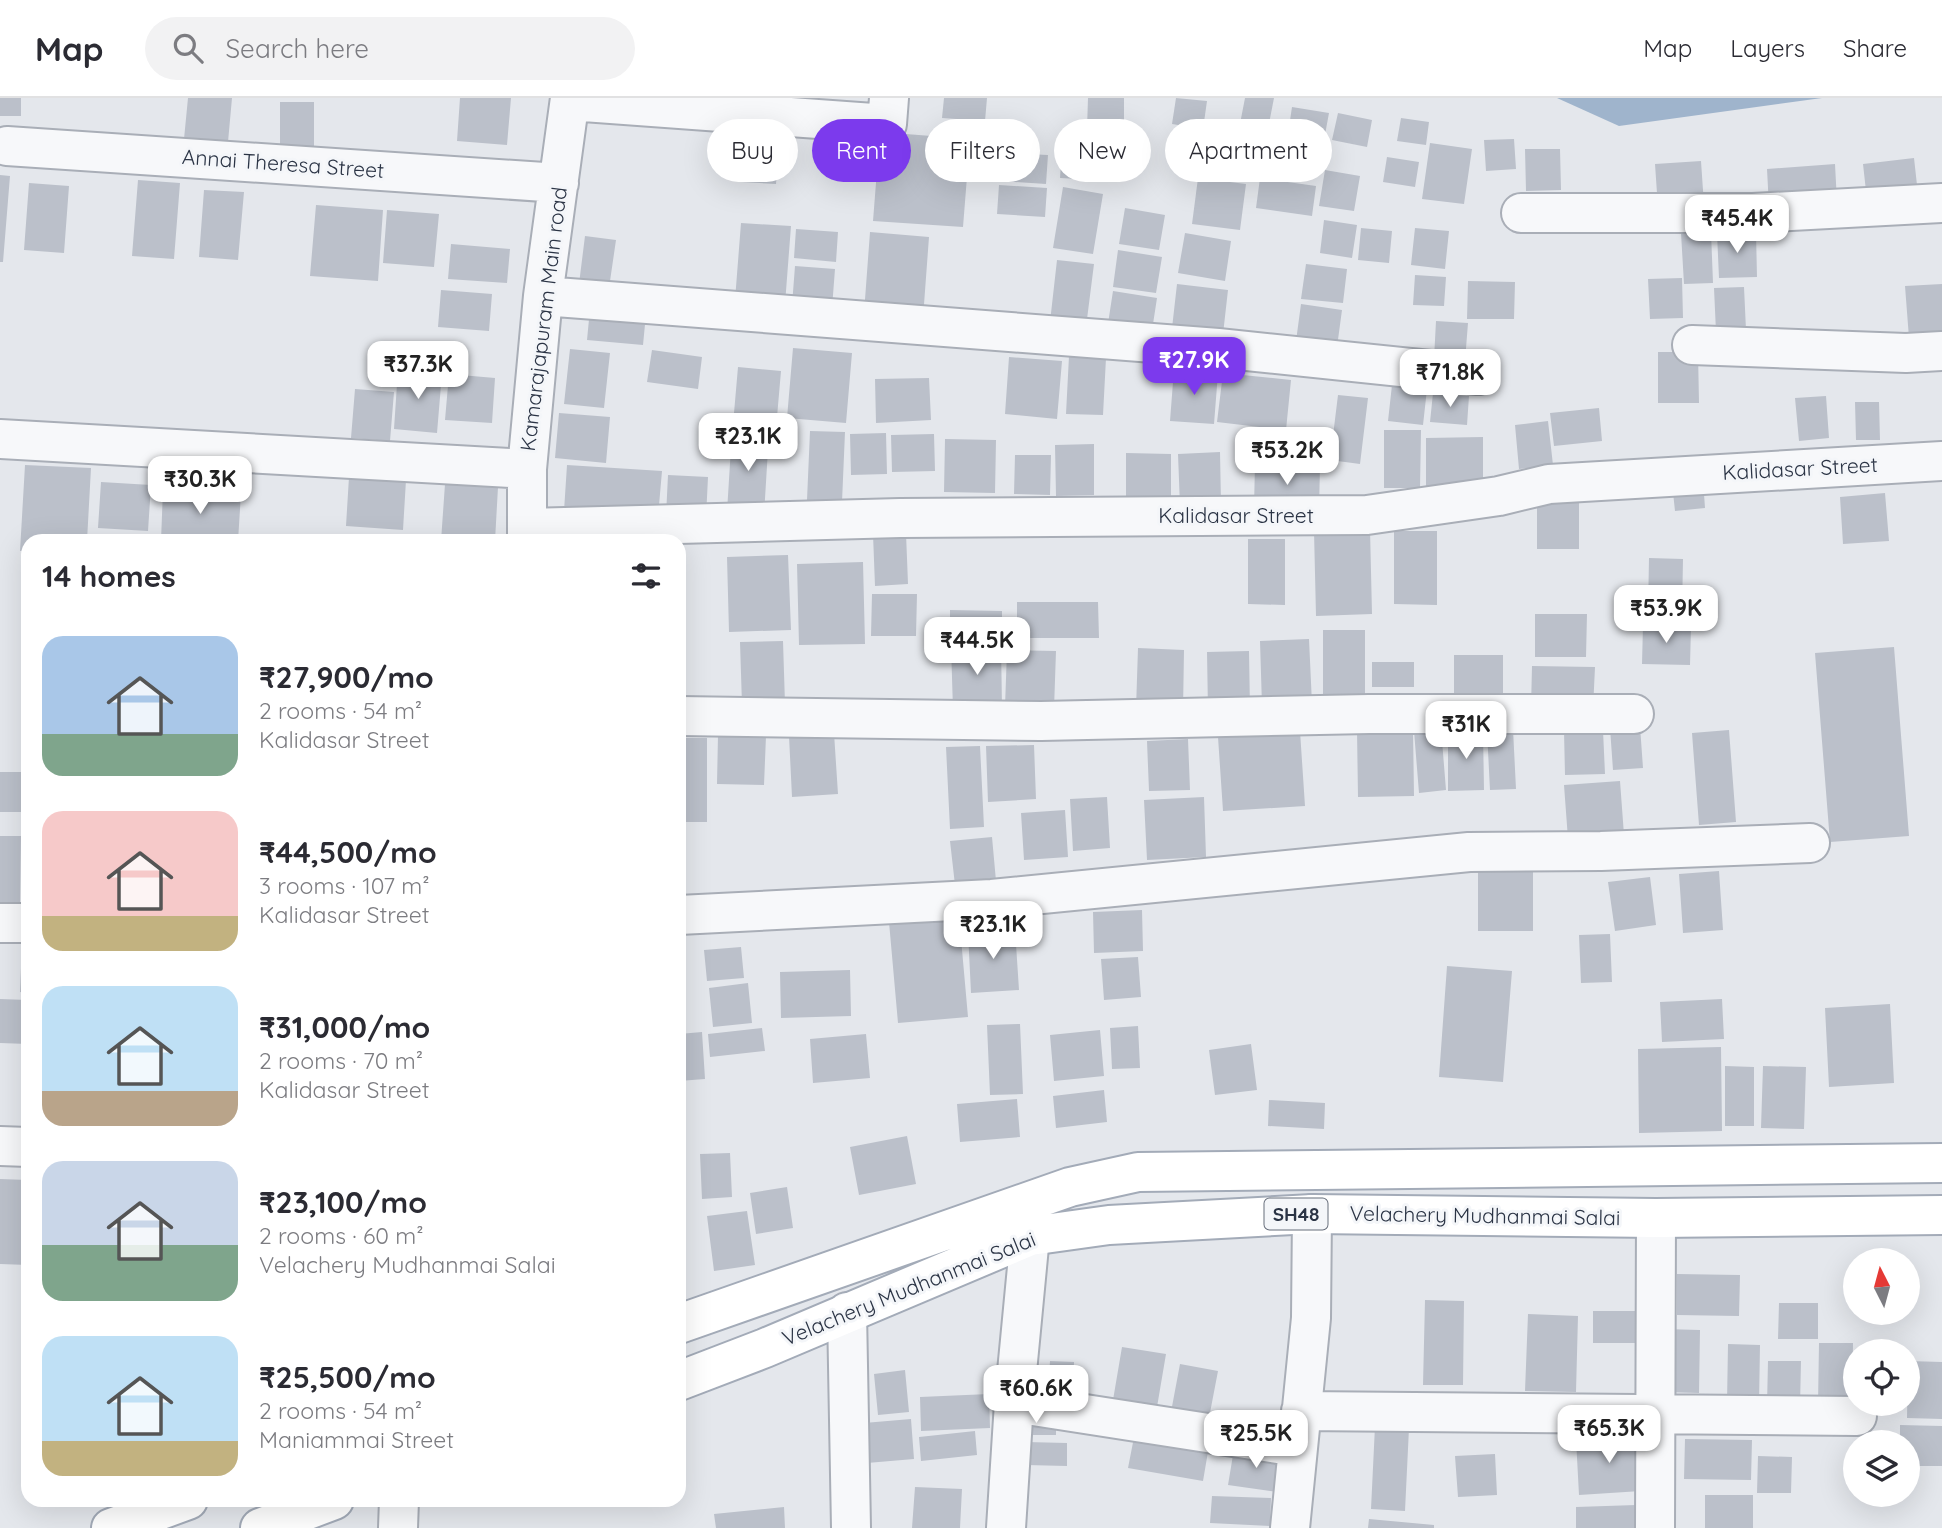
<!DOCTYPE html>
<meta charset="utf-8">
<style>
body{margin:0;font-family:Quicksand,sans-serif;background:#f2f2f3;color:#2b2b33;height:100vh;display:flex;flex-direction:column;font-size:26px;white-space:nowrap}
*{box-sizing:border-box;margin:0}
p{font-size:23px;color:#7c7c81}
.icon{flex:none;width:38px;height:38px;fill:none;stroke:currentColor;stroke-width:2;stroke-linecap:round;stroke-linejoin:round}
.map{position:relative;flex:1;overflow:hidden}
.side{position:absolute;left:21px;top:436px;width:665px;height:973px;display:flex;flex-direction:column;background:#fff;border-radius:21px;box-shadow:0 7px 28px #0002}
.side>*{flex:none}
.guide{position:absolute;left:707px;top:21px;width:665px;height:63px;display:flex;gap:14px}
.needle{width:46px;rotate:354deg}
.fabs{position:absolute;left:1843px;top:1150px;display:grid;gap:14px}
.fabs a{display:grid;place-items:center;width:77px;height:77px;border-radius:50%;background:#fff;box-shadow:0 7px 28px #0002;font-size:35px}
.price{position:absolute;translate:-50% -60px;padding:0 16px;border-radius:14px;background:#fff;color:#222;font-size:23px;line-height:46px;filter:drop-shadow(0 2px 4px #0008)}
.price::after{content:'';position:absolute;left:50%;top:42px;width:21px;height:16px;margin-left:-10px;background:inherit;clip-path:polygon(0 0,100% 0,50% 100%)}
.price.active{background:#7c3aed;color:#fff}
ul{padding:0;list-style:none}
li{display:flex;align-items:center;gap:21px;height:175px;padding:0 21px}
li span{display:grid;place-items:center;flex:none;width:196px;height:140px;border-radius:21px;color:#555}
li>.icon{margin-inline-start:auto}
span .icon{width:84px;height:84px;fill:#fffc;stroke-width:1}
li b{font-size:30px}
h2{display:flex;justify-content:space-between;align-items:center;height:84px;padding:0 21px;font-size:30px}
.tag{padding:0 24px;border-radius:32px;background:#fff;box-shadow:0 7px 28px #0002;font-size:24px;line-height:63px}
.tag.active{background:#7c3aed;color:#fff}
header{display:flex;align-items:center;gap:42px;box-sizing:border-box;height:98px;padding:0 35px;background:#fff;border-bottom:2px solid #e1e1e2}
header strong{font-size:33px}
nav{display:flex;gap:38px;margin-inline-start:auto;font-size:24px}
.search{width:490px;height:63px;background:#f2f2f3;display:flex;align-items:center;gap:18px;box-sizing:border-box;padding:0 24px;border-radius:38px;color:#7c7c81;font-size:26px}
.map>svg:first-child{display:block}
</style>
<header>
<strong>Map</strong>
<div class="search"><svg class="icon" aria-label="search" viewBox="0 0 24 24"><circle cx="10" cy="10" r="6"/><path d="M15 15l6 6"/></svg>Search here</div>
<nav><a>Map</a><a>Layers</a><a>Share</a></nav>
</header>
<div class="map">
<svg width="1942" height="1430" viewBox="0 0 1942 1430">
<rect width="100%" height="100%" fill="#e4e7ec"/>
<path fill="#9fb4cc" d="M1557,0H1822L1619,28Z"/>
<path fill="#bbc0ca" d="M0,0H21V18H0Z
M188,0H232L228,44L184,41Z
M460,0H511L507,47L457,43Z
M944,0H987L985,23L942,20Z
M1088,0H1124V31H1087Z
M1176,0L1207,3L1203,31L1172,26Z
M1245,0H1274L1266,41L1238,36Z
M280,4H314V55H280Z
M1292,9L1329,15L1324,42L1288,36Z
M1338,15L1372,22L1367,49L1332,42Z
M1401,20L1429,24L1426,47L1397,43Z
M746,31L780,34L776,86L742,84Z
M880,34L970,41L963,129L873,123Z
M1063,36L1102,38L1099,82L1060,80Z
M1514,41L1516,71L1486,73L1484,42Z
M1210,43L1257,49L1253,77L1207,71Z
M1267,43L1323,53L1318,79L1262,69Z
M1430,45L1472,51L1464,106L1422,101Z
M1525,51H1560L1561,92L1526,93Z
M1003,55L1048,57L1046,86L1001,83Z
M1387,59L1419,64L1415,89L1383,84Z
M1914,60L1918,96L1867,102L1863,66Z
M1701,63L1704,107L1658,110L1655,66Z
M1835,66L1837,104L1769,109L1767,71Z
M1325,72L1360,78L1354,113L1319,108Z
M0,77L10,78L3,164H0Z
M1198,80L1246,86L1240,132L1192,126Z
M1260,80L1316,88L1312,118L1256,110Z
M138,82L180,85L174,161L132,158Z
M29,85L69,88L64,155L24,152Z
M999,87L1047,90L1045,119L997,116Z
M1063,89L1103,96L1093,156L1053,150Z
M204,92L244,94L238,162L199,159Z
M316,107L383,112L378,183L310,178Z
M1125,110L1165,117L1159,152L1119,146Z
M387,112L439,116L434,169L383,165Z
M1324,122L1357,127L1352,160L1320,155Z
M741,125L791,128L785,206L735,202Z
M1361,130L1392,133L1389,165L1358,162Z
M1415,130L1449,133L1445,171L1411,167Z
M796,131L838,134L836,164L794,160Z
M870,134L929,139L923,220L864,215Z
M1711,134L1713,185L1684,186L1681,135Z
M1756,134L1757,179L1719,180L1717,135Z
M1185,135L1231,143L1225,183L1178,175Z
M585,138L616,142L609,190L579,186Z
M451,146L510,151L507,185L448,181Z
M1118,152L1162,159L1156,195L1113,189Z
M1057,162L1094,166L1086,229L1050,224Z
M1306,166L1347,171L1343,205L1301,201Z
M795,168L835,171L832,210L792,207Z
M1415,177L1446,179L1444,208L1413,207Z
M1682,180L1683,220L1650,221L1648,181Z
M1468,183L1515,184L1514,221H1467Z
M1177,186L1228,192L1222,245L1171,239Z
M1942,186V238L1909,240L1905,188Z
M1744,189L1746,232L1716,234L1714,190Z
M441,192L492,196L489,233L438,229Z
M1113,193L1157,200L1151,239L1107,232Z
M1301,206L1342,212L1337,249L1296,243Z
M590,211L646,216L643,247L587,242Z
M1436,223L1468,225L1465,263L1434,261Z
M793,250L852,255L846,325L787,320Z
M570,251L610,255L604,310L564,306Z
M652,252L702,259L698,291L647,284Z
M1658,254H1698L1699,305H1658Z
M1069,258L1106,260L1103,317L1066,316Z
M1009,259L1062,263L1057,321L1005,316Z
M738,269L781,273L777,319L734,315Z
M398,271L442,275L437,335L394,331Z
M1174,271L1218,275L1214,326L1170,323Z
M1223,275L1291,282L1286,332L1217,324Z
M449,276L495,280L492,325L445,322Z
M929,280L931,322L876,325L875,281Z
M1392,287L1427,291L1423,327L1388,323Z
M355,291L394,294L390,343L351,340Z
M1433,295L1469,298L1467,327L1430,324Z
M1338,297L1368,300L1360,366L1330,362Z
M1826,298L1829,340L1799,343L1795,300Z
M1855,304H1879L1880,342H1856Z
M1599,310L1602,343L1554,348L1550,315Z
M559,315L610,319L606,365L555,360Z
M1548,323L1553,367L1519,371L1515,327Z
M1384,332H1421L1420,390H1384Z
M732,333L769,335L764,417L727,414Z
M810,333L845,334L842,404L807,402Z
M886,335L887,376L851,377L850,336Z
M934,336L935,373L892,374L891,337Z
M1483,339V393H1426V340Z
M945,341L996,342L995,395L944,394Z
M1094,346V397L1056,398L1055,347Z
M1220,354L1221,406L1180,408L1178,356Z
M1126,355L1171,356V409H1126Z
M1015,357H1051L1050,397L1014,396Z
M1255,366L1320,368L1319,411L1254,409Z
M25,367L91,370L87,443H28V453H20Z
M567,367L662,373L658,419L564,413Z
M668,377L708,379L706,420L666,418Z
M349,379L406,382L403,432L346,428Z
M1703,382L1705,410L1675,413L1672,385Z
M101,384L151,387L148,433L98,430Z
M445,386L498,389L495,443H441Z
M163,391L241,395L238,443H161Z
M1537,395H1579V451H1537Z
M1885,395L1889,443L1843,446L1840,399Z
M1370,431L1372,516L1316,518L1314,433Z
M1394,433H1437V507L1394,506Z
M906,435L908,486L875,488L873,436Z
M1248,441H1285V507L1248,506Z
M679,446H683V491H679Z
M788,457L791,532L729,534L727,459Z
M1649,460L1683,461L1682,514L1648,513Z
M863,464L865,546L799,547L797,466Z
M872,496H917L916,538H871Z
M1017,504H1098L1099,540H1017Z
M950,512L1002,513V536L950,537Z
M1535,516H1587L1586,559H1535Z
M1643,527L1691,529L1690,567L1642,566Z
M1323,532H1365V604H1323Z
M1309,541L1312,606L1262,608L1260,543Z
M783,543L785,606L742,607L740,544Z
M1001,545L1002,611L953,612L951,547Z
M1894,549L1909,738L1830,744L1815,555Z
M1138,550L1184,552L1183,613L1136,611Z
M1007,552L1056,553L1054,611L1005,609Z
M1249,553L1250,612L1208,613L1207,554Z
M1454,557H1503V601H1454Z
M1372,564H1414V589H1372Z
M1532,568L1595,569L1593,611L1531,610Z
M1640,628L1643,670L1613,672L1610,630Z
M1441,630L1446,692L1419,695L1414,633Z
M1413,631L1414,698L1358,699L1357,632Z
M1513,631L1516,691L1490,692L1487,633Z
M1603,632L1605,676L1565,677L1564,633Z
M1729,632L1736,724L1699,727L1692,635Z
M1300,633L1305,708L1223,713L1218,639Z
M1448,633H1483L1484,692L1448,693Z
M834,635L838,696L792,699L789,638Z
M718,637L766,638L764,687L717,686Z
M679,640H707V724H679Z
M1188,641L1190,692L1149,693L1147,643Z
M1034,647L1036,701L988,704L986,648Z
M980,648L984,729L950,731L946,649Z
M0,674H28V714H0Z
M1620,683L1624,737L1568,741L1564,687Z
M1107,699L1110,750L1073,753L1070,701Z
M1204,699L1206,759L1147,762L1144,702Z
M1065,712L1068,759L1024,762L1021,715Z
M0,738H21L20,805H0Z
M992,739L996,783L955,787L950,743Z
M1478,764H1533V833H1478Z
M1719,773L1723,832L1683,835L1679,776Z
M1650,779L1656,827L1615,833L1608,784Z
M1142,812L1143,853L1094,855L1093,814Z
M959,818L968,919L898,925L889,824Z
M1015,831L1019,892L971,895L968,834Z
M1610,836L1612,884L1581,885L1579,837Z
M22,846L28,847V895L20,894Z
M741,849L744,880L707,883L704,852Z
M1138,859L1141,899L1104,902L1101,861Z
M1447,868L1512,873L1503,984L1439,979Z
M850,872L851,918L781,920L780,874Z
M748,885L752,925L713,929L709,890Z
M0,901L28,902V946L0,945Z
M1722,901L1724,941L1662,944L1660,904Z
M1890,906L1894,985L1829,989L1825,910Z
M1020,926L1023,996L990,997L987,927Z
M1138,928L1140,970L1112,971L1110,930Z
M762,930L765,953L710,959L708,936Z
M1100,932L1104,978L1054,983L1050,937Z
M702,934L705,981L679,983V936Z
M866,936L870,980L813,985L810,941Z
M1251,946L1257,992L1215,997L1209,952Z
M1721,949L1722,1033L1639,1035L1638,951Z
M1725,968L1754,969V1028H1725Z
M1763,968L1806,969L1804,1031L1761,1030Z
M1104,992L1107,1024L1056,1030L1053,998Z
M1017,1001L1020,1039L960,1044L957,1006Z
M1269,1002L1325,1005L1324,1031L1268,1028Z
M907,1038L916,1086L859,1097L850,1049Z
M730,1055L732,1099L702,1101L700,1056Z
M0,1081L28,1082V1167L0,1166Z
M787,1089L793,1130L756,1136L750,1095Z
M747,1113L755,1167L714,1173L707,1118Z
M1677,1176L1740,1177L1739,1218L1677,1217Z
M1425,1202L1464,1203L1463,1287H1423Z
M1779,1205H1818V1241H1778Z
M1593,1213H1644L1643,1245H1593Z
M1528,1216L1578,1218L1576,1294L1525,1293Z
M1664,1231L1700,1232L1699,1295L1663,1294Z
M1819,1245H1853L1852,1307L1818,1306Z
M1728,1246L1760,1247L1759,1306L1727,1305Z
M1122,1249L1166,1256L1157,1309L1113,1302Z
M1050,1263L1074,1264L1073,1297L1048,1295Z
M1768,1263H1801L1800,1308L1767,1307Z
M1908,1263L1942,1264V1321L1907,1320Z
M1180,1266L1218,1273L1209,1320L1171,1314Z
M905,1272L909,1314L878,1317L874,1276Z
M989,1296L990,1330L921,1333L920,1299Z
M1016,1316H1056V1337H1016Z
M911,1321L914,1361L867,1365L864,1325Z
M1900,1327L1942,1328V1368H1908V1344H1900Z
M1375,1328L1409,1330L1405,1413L1371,1411Z
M1136,1329L1210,1342L1203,1383L1128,1370Z
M975,1333L977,1357L921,1363L919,1339Z
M1638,1337L1641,1393L1579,1397L1576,1341Z
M1685,1341L1752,1342L1751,1382L1684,1381Z
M1026,1344L1067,1345V1368L1026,1367Z
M1234,1351L1284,1358L1278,1394L1228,1387Z
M1495,1356L1497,1397L1458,1399L1455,1358Z
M1758,1358L1792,1359L1791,1395H1757Z
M915,1389L962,1391L960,1430H912Z
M1705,1397H1753V1430H1705Z
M1212,1398L1271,1400L1270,1428L1210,1425Z
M1636,1407V1430H1576V1409Z
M784,1409L785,1430H716L714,1416Z
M1369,1421L1434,1427V1430H1368Z"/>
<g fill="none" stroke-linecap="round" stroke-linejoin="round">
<defs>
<path id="minor" d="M570,3L887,26L889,0
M7,48L559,85
M1521,115H1753L1942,105
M543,198L1218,250L1478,277
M1692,247L1906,255L1942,253
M0,341L527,371
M527,430L900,420L1367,417L1499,398L1549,386L1942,363
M527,443V371L543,198L570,0
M679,618L1041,623L1369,616H1634
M679,817L992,801L1469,754L1601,753L1810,745
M0,825H28
M0,1048L28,1049
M847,1214L851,1430
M1014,1305L1298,1349
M1301,1313L1857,1318
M398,1430L399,1402
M1006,1430L1014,1305L1030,1138
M1290,1430L1311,1220L1312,1116
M1655,1430L1656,1120"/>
<path id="major" d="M679,1226L1070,1089L1138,1074L1942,1065
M679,1283L765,1250L1030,1138L1109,1127L1312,1116L1656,1120L1942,1117
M111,1430L188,1402
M260,1430L334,1402"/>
</defs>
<use href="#minor" stroke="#a9aeb7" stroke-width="42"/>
<use href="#major" stroke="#a3abb8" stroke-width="42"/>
<use href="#minor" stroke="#f7f8fa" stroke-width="38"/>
<use href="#major" stroke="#fff" stroke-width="38"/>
</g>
<g text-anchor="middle" stroke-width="6" stroke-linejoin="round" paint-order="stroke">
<rect fill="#f4f6f9" stroke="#676e7b" stroke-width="2" x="1264.5" y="1100.5" width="63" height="31" rx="5"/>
<g font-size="19" font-weight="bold" fill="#2b3445">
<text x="1296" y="1123">SH48</text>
</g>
<g font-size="21" fill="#2b3445" stroke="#f4f6f9">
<text transform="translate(283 66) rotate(4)" y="7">Annai Theresa Street</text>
<text transform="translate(544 221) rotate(-83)" y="7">Kamarajapuram Main road</text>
<text transform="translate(1800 371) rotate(-3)" y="7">Kalidasar Street</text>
<text x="1236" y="425">Kalidasar Street</text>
<text transform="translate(1485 1118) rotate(1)" y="7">Velachery Mudhanmai Salai</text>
<text transform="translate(909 1191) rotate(-22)" y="7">Velachery Mudhanmai Salai</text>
</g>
</g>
</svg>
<div class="fabs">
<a><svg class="needle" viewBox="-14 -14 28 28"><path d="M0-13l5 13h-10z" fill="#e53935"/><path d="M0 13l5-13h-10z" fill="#7c7c81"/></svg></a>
<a><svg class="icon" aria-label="locate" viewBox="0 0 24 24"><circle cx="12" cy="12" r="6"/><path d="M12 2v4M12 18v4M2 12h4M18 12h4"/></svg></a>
<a><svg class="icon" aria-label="layers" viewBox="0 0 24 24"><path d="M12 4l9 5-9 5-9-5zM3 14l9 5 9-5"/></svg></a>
</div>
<b class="price" style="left:1737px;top:157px">₹45.4K</b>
<b class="price active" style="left:1194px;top:299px">₹27.9K</b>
<b class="price" style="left:418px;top:303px">₹37.3K</b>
<b class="price" style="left:1450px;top:311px">₹71.8K</b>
<b class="price" style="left:748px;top:375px">₹23.1K</b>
<b class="price" style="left:1287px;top:389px">₹53.2K</b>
<b class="price" style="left:200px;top:418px">₹30.3K</b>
<b class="price" style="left:1666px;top:547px">₹53.9K</b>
<b class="price" style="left:977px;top:579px">₹44.5K</b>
<b class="price" style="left:1466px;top:663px">₹31K</b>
<b class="price" style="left:993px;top:863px">₹23.1K</b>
<b class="price" style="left:1036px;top:1327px">₹60.6K</b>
<b class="price" style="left:1609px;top:1367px">₹65.3K</b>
<b class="price" style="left:1256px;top:1372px">₹25.5K</b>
<div class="guide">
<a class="tag">Buy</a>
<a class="tag active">Rent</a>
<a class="tag">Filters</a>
<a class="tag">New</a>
<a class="tag">Apartment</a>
</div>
<section class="side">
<h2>14 homes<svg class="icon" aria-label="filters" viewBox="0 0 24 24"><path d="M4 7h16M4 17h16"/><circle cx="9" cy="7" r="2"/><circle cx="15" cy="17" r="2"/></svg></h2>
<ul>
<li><span style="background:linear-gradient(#a9c7e8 70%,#7fa58c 0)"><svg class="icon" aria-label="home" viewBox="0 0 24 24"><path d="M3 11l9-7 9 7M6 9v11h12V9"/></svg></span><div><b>₹27,900/mo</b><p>2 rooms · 54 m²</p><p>Kalidasar Street</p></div></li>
<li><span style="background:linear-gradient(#f6c9c9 75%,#c2b280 0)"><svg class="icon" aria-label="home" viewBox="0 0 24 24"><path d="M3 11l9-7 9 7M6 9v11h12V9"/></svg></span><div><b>₹44,500/mo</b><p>3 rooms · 107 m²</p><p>Kalidasar Street</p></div></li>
<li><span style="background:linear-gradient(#bfe0f5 75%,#b9a48a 0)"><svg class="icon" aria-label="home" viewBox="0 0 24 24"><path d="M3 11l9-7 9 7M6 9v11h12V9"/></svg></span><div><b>₹31,000/mo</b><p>2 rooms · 70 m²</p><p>Kalidasar Street</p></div></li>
<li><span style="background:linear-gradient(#c9d6e8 60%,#7fa58c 0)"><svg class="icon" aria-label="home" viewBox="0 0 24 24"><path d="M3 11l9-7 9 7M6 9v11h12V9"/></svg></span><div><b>₹23,100/mo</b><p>2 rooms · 60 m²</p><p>Velachery Mudhanmai Salai</p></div></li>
<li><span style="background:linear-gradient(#bfe0f5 75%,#c2b280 0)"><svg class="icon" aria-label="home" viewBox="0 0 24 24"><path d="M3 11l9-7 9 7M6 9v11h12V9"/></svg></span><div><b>₹25,500/mo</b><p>2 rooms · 54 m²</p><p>Maniammai Street</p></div></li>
</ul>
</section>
</div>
